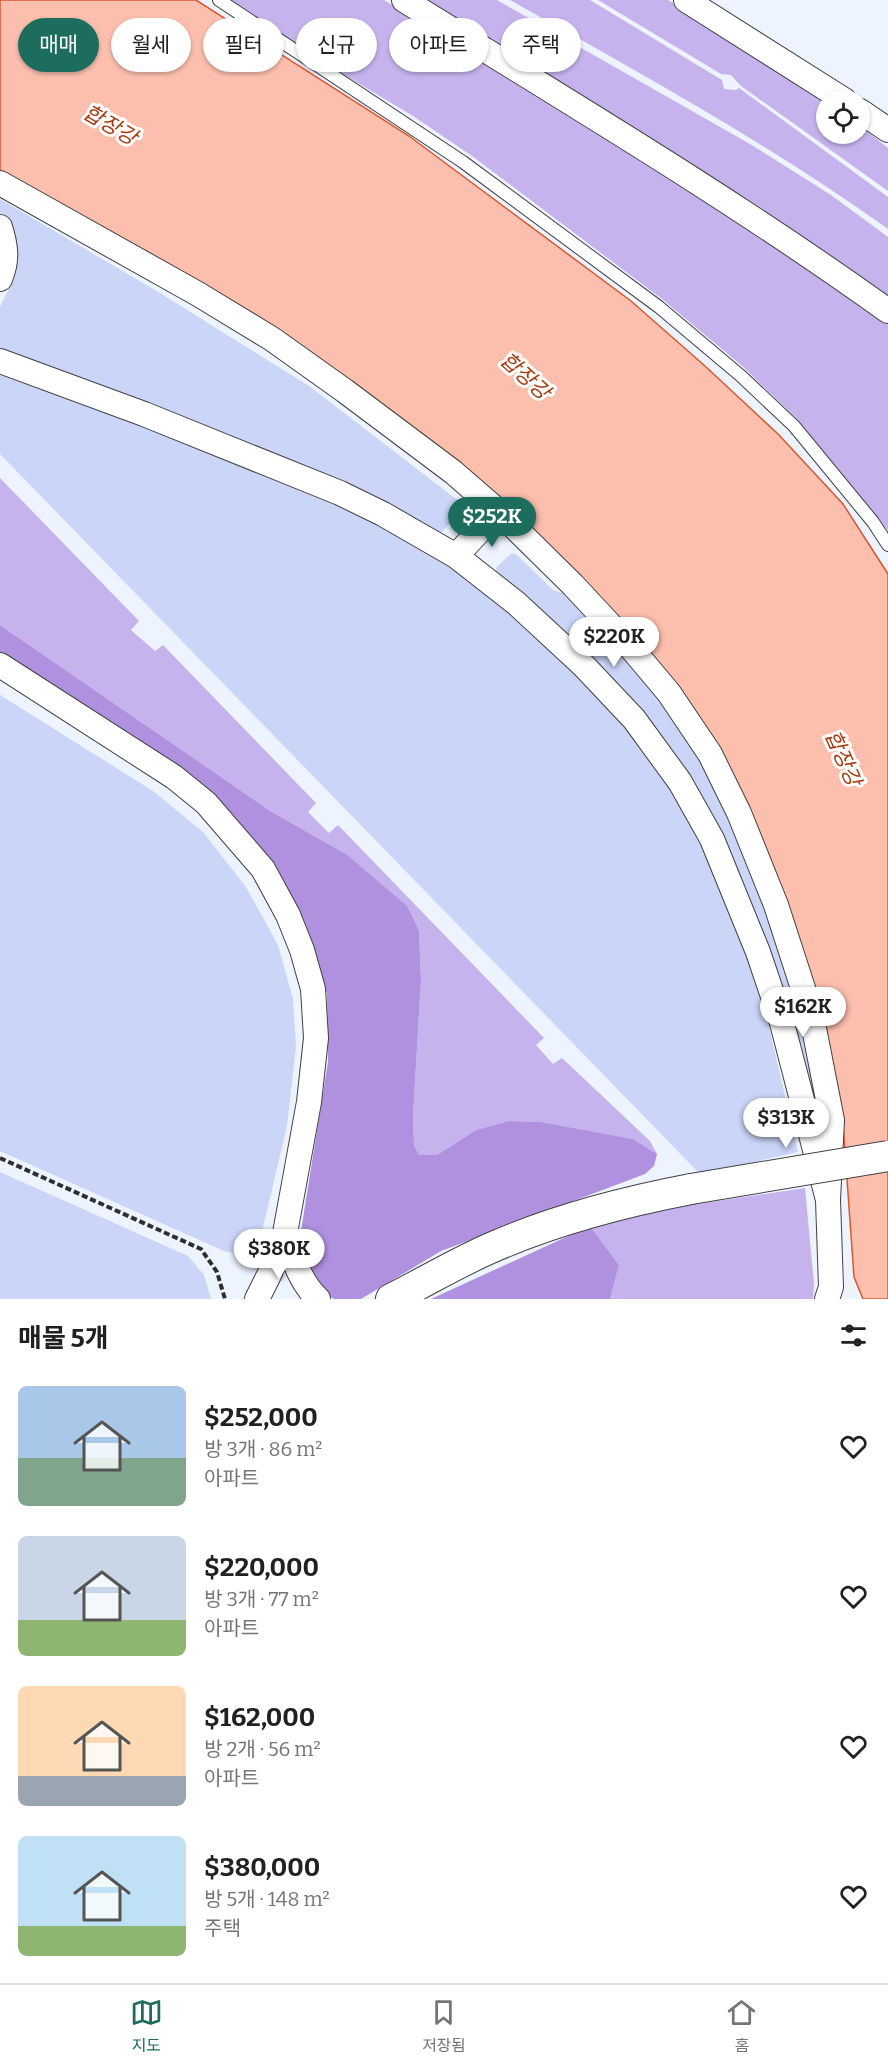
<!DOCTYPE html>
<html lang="ko">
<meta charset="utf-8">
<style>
body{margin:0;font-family:Bitter,"Noto Sans KR",serif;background:#f2f2f2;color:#202124;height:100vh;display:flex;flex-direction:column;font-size:22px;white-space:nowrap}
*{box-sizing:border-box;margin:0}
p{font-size:20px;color:#757577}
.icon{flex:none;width:33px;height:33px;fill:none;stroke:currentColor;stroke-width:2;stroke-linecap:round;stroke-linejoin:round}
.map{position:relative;height:1299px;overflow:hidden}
.side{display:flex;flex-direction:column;background:#fff;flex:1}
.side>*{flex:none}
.guide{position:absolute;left:18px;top:18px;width:852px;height:54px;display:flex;gap:12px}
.tools{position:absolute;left:816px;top:90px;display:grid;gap:12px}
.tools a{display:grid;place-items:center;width:54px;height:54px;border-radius:50%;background:#fff;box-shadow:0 2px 4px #0004;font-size:30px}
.price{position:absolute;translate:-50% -51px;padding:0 14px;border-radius:21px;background:#fff;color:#222;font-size:20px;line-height:39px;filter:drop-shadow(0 2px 3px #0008)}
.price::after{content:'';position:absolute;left:50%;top:36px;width:18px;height:14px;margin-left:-9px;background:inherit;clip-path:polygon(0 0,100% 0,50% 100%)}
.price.active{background:#1c6d5e;color:#fff}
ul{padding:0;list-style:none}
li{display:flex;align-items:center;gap:18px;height:150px;padding:0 18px}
li span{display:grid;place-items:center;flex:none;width:168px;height:120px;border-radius:9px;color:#555}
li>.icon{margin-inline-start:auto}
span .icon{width:72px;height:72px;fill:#fffc;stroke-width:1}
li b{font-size:26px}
h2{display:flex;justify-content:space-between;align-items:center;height:72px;padding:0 18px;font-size:26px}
.chip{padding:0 21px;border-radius:27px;background:#fff;box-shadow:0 2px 4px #0004;font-size:21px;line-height:54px}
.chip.active{background:#1c6d5e;color:#fff}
.tab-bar{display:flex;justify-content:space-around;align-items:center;height:84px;border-top:2px solid #e0e0e0;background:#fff;font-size:16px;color:#757577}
.tab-bar a{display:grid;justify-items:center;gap:3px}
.tab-bar .active{color:#1c6d5e}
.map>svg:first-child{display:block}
</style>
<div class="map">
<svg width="888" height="1299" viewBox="0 0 888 1299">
<rect width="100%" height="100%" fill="#edf3ff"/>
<path fill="#cad5f8" d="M0,199L160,293L309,386L456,499L460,505L459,512L443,531L437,534L0,353V307L15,276V252L11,230L0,212Z
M0,370L340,502L450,566L510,612L579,675L626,724L672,789L703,846L753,958L798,1152L700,1174L0,454Z
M512,553L517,555L553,590L568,595L617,649L670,713L698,752L734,824L778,939L801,1012L787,1018L683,778L494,575L497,567Z
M0,695L153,791L203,832L246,887L278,945L293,999L296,1046L287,1126L256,1257L224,1251L0,1151Z
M804,1023L822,1135L790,1029Z
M0,1172L188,1256L204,1275L211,1299H0Z"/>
<path fill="#c6b3ed" d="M220,0H384L635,151L800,261L888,323V531L798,420L742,366L662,299L472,156L413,116Z
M419,0H497L750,144L831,195L888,237V303Z
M510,0H590L722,80L724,89L736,90L739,88L888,197V229C768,143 638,72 510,0Z
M598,0H668L723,31L827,100L826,134H860V126L888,148V191L741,86L731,75L721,74Z
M0,478L139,621L131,630L155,651L163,645L316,803L308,812L329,833L338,825L544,1038L536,1045L553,1064L562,1058L650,1141L657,1154L633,1139L542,1122L508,1121L476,1130L437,1155H419L414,1145L413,1116L421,981L419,931L346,854L272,812L0,625Z
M805,1188L814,1284L813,1299H610L619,1265L590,1226L691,1205Z"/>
<path fill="#b091df" d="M0,625L272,812L346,854L407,906L419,931L421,981L413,1116L414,1145L419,1155H437L476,1130L508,1121L542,1122L633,1139L657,1154L654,1166L645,1174L441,1251L361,1299H334L322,1291L300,1248V1237L328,1062L327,994L304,933L267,862L0,657Z
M590,1226L619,1265L610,1299H431Z"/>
<path fill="#fcbead" stroke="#d9572d" stroke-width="1.5" d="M0,0H196L409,136L631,301L705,366L779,435L843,504L888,574V1299H863L854,1277L843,1123L814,1005L680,700L367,399L0,177Z"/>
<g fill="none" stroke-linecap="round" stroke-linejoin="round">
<defs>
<path id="service" d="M219,0L463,162L659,307L741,376L794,426L873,522L888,545"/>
<path id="minor" d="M404,0C567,101 732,199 888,311
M686,0L844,100
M860,111L888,130
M0,183L198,294L272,339L345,391L453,472L498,511L573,585L627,643L669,693L710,754L739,813L776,905L811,1013L832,1120L828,1200
M0,227C6,246 8,260 0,279
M0,361L144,414L340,493L383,514L456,556L516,603L584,666L634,719L680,782L712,839L758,952L782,1023L828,1200L831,1287L827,1299
M456,556L498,511
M0,665L174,777L206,803L263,869L288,915L302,950L313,989L316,1038L309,1102L285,1233L270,1273L257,1299
M285,1233C293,1257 299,1281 318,1299"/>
<path id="tertiary" d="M391,1299C425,1282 458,1262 493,1247C557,1219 623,1202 691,1189"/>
</defs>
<use href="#service" stroke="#404040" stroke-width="14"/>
<use href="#minor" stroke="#404040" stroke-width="26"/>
<use href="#tertiary" stroke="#404040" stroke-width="32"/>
<path stroke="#2f2f2f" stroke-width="4" stroke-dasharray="6 3" stroke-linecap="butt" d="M0,1158L201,1249L217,1272L225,1299"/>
<use href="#service" stroke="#fff" stroke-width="12"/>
<use href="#minor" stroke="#fff" stroke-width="24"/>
<use href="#tertiary" stroke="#fff" stroke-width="30"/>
<defs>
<path id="tertiary-bridge" d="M691,1189L888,1156"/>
</defs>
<use href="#tertiary-bridge" stroke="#404040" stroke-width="32" stroke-linecap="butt"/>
<use href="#tertiary-bridge" stroke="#fff" stroke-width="30"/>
</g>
<g text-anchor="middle" stroke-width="6" stroke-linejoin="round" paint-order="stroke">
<g font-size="21" font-style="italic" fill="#aa380b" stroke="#fff">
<text transform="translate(110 125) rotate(30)" y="7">합장강</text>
<text transform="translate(525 376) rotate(42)" y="7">합장강</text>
<text transform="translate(843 758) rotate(66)" y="7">합장강</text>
</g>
</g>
</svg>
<div class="tools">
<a><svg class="icon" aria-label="locate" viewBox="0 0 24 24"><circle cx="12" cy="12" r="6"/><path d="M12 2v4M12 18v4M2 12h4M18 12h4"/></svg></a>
</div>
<b class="price active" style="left:492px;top:548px">$252K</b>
<b class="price" style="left:614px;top:668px">$220K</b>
<b class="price" style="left:803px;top:1038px">$162K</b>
<b class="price" style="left:786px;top:1149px">$313K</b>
<b class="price" style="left:279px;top:1280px">$380K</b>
<div class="guide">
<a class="chip active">매매</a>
<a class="chip">월세</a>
<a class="chip">필터</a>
<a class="chip">신규</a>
<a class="chip">아파트</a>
<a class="chip">주택</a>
</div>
</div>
<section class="side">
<h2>매물 5개<svg class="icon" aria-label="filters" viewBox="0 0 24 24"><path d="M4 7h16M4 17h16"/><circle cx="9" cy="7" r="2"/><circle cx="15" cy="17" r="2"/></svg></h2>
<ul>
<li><span style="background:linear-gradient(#a9c7e8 60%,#7fa58c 0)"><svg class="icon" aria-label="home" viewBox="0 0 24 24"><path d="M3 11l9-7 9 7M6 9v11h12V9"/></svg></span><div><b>$252,000</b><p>방 3개 · 86 m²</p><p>아파트</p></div><svg class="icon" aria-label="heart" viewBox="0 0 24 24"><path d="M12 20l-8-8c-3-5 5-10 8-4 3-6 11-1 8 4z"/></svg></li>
<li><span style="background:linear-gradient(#c9d6e8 70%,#8fb573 0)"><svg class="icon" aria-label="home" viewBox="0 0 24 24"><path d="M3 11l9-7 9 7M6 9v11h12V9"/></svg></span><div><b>$220,000</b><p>방 3개 · 77 m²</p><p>아파트</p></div><svg class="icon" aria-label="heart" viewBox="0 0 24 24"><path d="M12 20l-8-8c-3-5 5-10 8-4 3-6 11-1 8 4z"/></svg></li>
<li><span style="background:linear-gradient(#ffd9b3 75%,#9aa5b1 0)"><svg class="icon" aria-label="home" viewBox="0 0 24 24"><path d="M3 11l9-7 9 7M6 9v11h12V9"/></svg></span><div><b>$162,000</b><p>방 2개 · 56 m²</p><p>아파트</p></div><svg class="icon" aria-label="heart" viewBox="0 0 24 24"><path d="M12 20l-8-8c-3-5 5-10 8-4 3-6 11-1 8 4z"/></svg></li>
<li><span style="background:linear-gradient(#bfe0f5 75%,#8fb573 0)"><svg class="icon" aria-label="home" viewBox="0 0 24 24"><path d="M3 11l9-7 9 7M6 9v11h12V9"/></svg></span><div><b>$380,000</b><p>방 5개 · 148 m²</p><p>주택</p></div><svg class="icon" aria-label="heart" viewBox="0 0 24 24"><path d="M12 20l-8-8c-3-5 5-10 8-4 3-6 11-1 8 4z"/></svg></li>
</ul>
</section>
<nav class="tab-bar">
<a class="active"><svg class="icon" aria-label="map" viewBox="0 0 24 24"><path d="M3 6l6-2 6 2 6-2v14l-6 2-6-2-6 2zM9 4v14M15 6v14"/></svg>지도</a>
<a><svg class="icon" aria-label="saved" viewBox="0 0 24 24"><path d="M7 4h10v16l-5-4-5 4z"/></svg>저장됨</a>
<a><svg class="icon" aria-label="home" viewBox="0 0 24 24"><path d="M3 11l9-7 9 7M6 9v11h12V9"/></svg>홈</a>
</nav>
